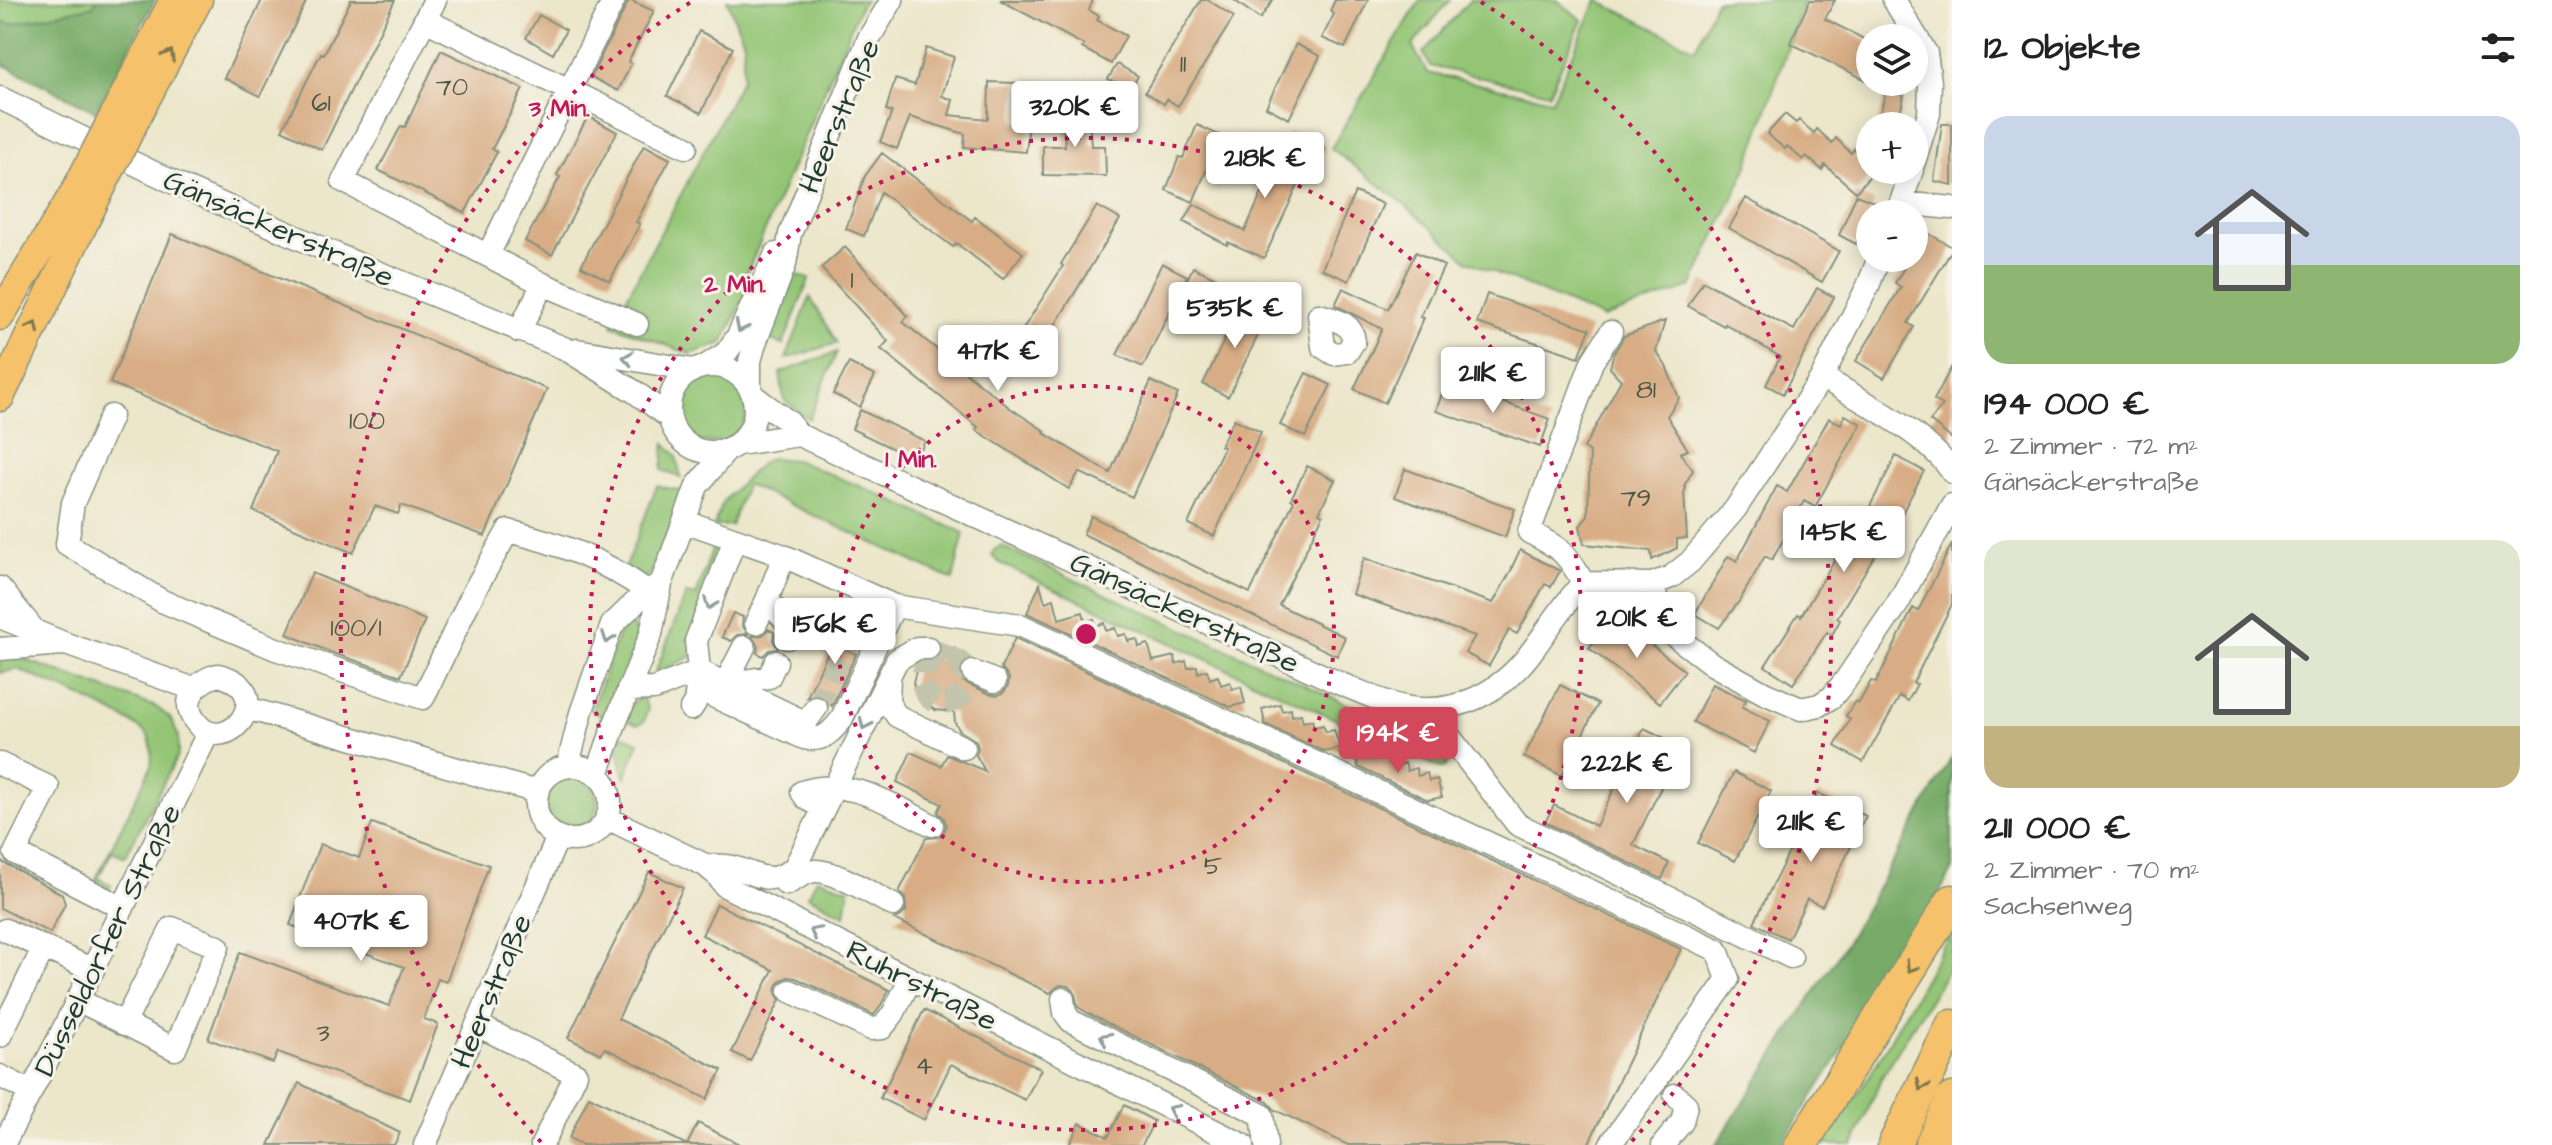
<!DOCTYPE html>
<html lang="de">
<meta charset="utf-8">
<style>
body{margin:0;font-family:"Architects Daughter",sans-serif;background:#f6f6f6;color:#222;height:100vh;display:flex;flex-direction:column;font-size:30px;white-space:nowrap}
*{box-sizing:border-box;margin:0}
p{font-size:26px;color:#767676}
.icon{flex:none;width:44px;height:44px;fill:none;stroke:currentColor;stroke-width:2;stroke-linecap:round;stroke-linejoin:round}
.map{position:relative;flex:1;overflow:hidden}
.panel{display:flex;flex-direction:column;background:#fff;width:600px}
.panel>*{flex:none}
.buttons{position:absolute;left:1856px;top:24px;display:grid;gap:16px}
.buttons a{display:grid;place-items:center;width:72px;height:72px;border-radius:50%;background:#fff;box-shadow:0 4px 20px #0003;font-size:40px}
.price{position:absolute;translate:-50% -68px;padding:0 18px;border-radius:8px;background:#fff;color:#222;font-size:26px;line-height:52px;filter:drop-shadow(0 2px 4px #0008)}
.price::after{content:'';position:absolute;left:50%;top:48px;width:24px;height:18px;margin-left:-12px;background:inherit;clip-path:polygon(0 0,100% 0,50% 100%)}
.price.current{background:#d1495b;color:#fff}
ul{padding:0;list-style:none}
li{display:grid;align-content:center;gap:16px;height:424px;padding:0 32px}
li span{display:grid;place-items:center;height:248px;border-radius:24px;color:#555}
li>.icon{margin-inline-start:auto}
span .icon{width:144px;height:144px;fill:#fffc;stroke-width:1}
li b{font-size:34px}
h2{display:flex;justify-content:space-between;align-items:center;height:96px;padding:0 32px;font-size:34px}
main{display:flex;flex:1;min-height:0}
.map>svg:first-child{display:block}
</style>
<main>
<div class="map">
<svg width="1952" height="1145" viewBox="0 0 1952 1145">
<rect width="100%" height="100%" fill="#f7f3e8"/>
<filter id="ink" filterUnits="userSpaceOnUse"><feTurbulence type="fractalNoise" baseFrequency=".0125" numOctaves="2"/><feDisplacementMap in="SourceGraphic" scale="16" xChannelSelector="R" yChannelSelector="G"/><feConvolveMatrix kernelMatrix="1 2 1 2 8 2 1 2 1" color-interpolation-filters="sRGB"/></filter>
<filter id="wash" filterUnits="userSpaceOnUse"><feTurbulence type="fractalNoise" baseFrequency=".006" numOctaves="4" result="noise"/><feDisplacementMap in="SourceGraphic" scale="32" xChannelSelector="R" yChannelSelector="G"/><feGaussianBlur stdDeviation="1.8" result="paint"/><feColorMatrix in="noise" values="0 0 0 0 0 0 0 0 0 0 0 0 0 0 0 0 0 1.4 0 .05"/><feComposite in="paint" operator="in"/></filter>
<g filter="url(#wash)">
<rect width="100%" height="100%" fill="#ece6ca"/>
<path fill="#93c575" stroke="#598154" stroke-width="2" d="M0,0H97L94,6L11,25L0,21Z
M727,0H865L861,4L746,275L745,296L723,343L690,354L612,325L742,79L744,42Z
M1420,0H1450L1412,46L1428,73L1552,100L1597,0L1695,49L1716,0H1804L1747,168L1691,287L1603,318L1468,261L1399,200L1331,148Z
M1470,0H1557L1582,20L1549,93L1430,66L1423,53Z
M795,274L809,279L783,345L769,339Z
M810,297L837,343L786,359Z
M837,352L809,419L784,400L780,373Z
M678 409a34 34 0 1 1 68 0a34 34 0 1 1-68 0Z
M665,443L676,455L681,478L662,470Z
M771,458L795,460L869,490L964,533L953,580L746,484L731,526H714L723,502L759,465Z
M657,486L682,491L681,501L654,568L646,579L625,568Z
M1001,546L1369,714L1412,720L1447,756L1448,762L1445,767L1440,768L999,563L992,556L994,550Z
M712,549H724L693,656L655,673L686,594L696,596Z
M629,622L637,633L641,648L610,719L591,711L620,631Z
M15,656L156,707L170,718L178,735V755L125,857L112,851L98,878L111,885L109,890L94,883L151,767C152,757 153,746 148,736C138,719 41,680 18,669L0,673V657Z
M643,697L648,710L644,721L638,725L624,720L631,704Z
M622,735L639,742L625,778L618,750Z
M545 803a26 26 0 1 1 52 0a26 26 0 1 1-52 0Z
M817,878L849,889L845,915L808,896Z
M1952,930V963L1882,1077L1853,1145H1824L1873,1070Z"/>
<path fill="#76aa66" stroke="#4a744d" stroke-width="2" d="M97,0H155L96,112L0,63V21L11,24L93,6Z
M1952,757V871L1895,969L1781,1145H1716L1848,940Z"/>
<g id="blocks">
<path fill="#d8ad85" d="M262,0H307L260,96L224,78Z
M351,0H395L322,150L282,130L321,53L324,54Z
M629,0L654,11L628,62L631,64L618,91L591,77Z
M1000,0H1093L1089,10L1099,16L1097,20L1126,36L1111,64L1082,48L1084,45Z
M1201,0H1208L1234,17L1178,106L1167,99L1164,104L1145,92Z
M1234,0H1273L1260,19Z
M1335,0H1368L1345,48L1322,38L1334,14L1330,11Z
M1810,0H1835L1825,19L1870,42V82L1790,43Z
M539,15L566,30L553,54L526,38Z
M699,31L733,48L701,113L667,96Z
M1296,44L1320,56L1289,119L1266,107Z
M926,48L954,57L942,96L953,100L949,115L988,119L989,82L1016,83L1014,122L1029,123L1026,152L964,147L965,134L910,117L897,149L880,142L892,112L886,110L895,79L915,85Z
M441,50L523,89L492,149L497,152L465,213L378,170L401,126L405,127Z
M1117,64L1138,76L1130,91L1108,79Z
M1886,91L1904,96L1897,126H1877Z
M1088,106L1091,146H1105L1106,176L1043,175V146H1065L1062,108Z
M1785,114L1796,123L1799,120L1814,133L1817,129L1832,143L1836,138L1851,153L1854,149L1870,163V170H1875L1856,192L1825,165L1822,170L1806,156L1803,160L1787,146L1785,149L1767,134Z
M588,116L617,132L552,255L525,241L560,177L557,175Z
M1942,124H1952V185L1934,181Z
M1197,125L1221,136L1193,202L1166,190L1179,157L1183,158Z
M1289,132L1325,148L1314,172L1306,168L1264,258L1228,242L1227,245L1184,222L1194,204L1245,231Z
M644,145L670,159L636,222L640,224L610,281L581,266Z
M882,153L972,221L975,217L1023,253L1003,279L956,243L953,247L881,192L864,236L846,229L865,176Z
M1355,192L1383,204L1349,281L1322,269Z
M1856,195L1874,202L1856,244L1839,235Z
M1746,198L1839,251L1822,282L1729,228Z
M1097,206L1120,219L1030,366L1009,351L1063,266L1061,264Z
M1926,232L1952,247V250L1908,323L1914,327L1884,378L1856,361L1901,287L1895,283L1910,258H1914V252Z
M172,234L547,389L485,536L401,505L398,514L375,506L353,553L253,511L277,451L110,383Z
M845,247L908,316L903,322L1010,408L1045,431L1044,433L1110,473L1151,381L1178,394L1132,497L1079,472L1069,489L976,430L978,427L881,349L888,341L821,268Z
M1416,252L1444,266L1420,317L1424,318L1385,403L1354,389L1382,329L1335,305L1343,288L1388,309Z
M1162,263L1187,276L1143,367L1117,355Z
M1193,267L1233,286L1225,301L1186,282Z
M1703,281L1794,330L1817,288L1834,297L1783,394L1766,385L1780,357L1725,324L1724,326L1688,306Z
M1487,294L1590,329L1579,357L1477,323Z
M1242,304L1267,317L1228,397L1203,384Z
M1665,321L1656,351L1666,366L1679,398L1667,416L1688,450L1680,453L1693,470L1684,486L1686,488L1684,493L1687,538L1677,539V548L1652,560L1651,551L1584,544L1580,526L1588,515L1590,452L1584,448L1621,380L1610,368L1613,355L1624,336Z
M849,363L875,376L860,407L833,394Z
M1952,366V439L1930,421L1943,405L1934,400Z
M1306,373L1331,385L1305,437L1280,425Z
M1446,382L1550,419L1540,447L1436,411Z
M860,410L925,441L916,460L852,429Z
M1845,415L1861,424L1815,507L1804,501L1772,560L1765,556L1740,600L1719,628L1695,614L1728,556L1737,561L1777,486L1787,492L1829,418L1841,424Z
M1234,419L1261,432L1214,536L1188,524L1224,447L1220,446Z
M1896,456L1924,471L1896,525L1889,521L1873,554L1875,555L1837,618L1840,620L1832,635L1827,632L1793,684L1765,666L1798,614L1801,616L1848,538L1855,543L1872,512L1868,510Z
M1307,466L1335,480L1319,513L1323,515L1279,605L1345,637L1337,656L1083,534L1091,516L1250,593L1294,501L1291,499Z
M1405,469L1515,509L1505,537L1395,497Z
M1952,544V604L1913,683L1917,684L1908,701L1900,696L1863,762L1835,746L1850,719L1846,716L1855,701L1859,703L1871,681L1876,683L1913,608L1918,611Z
M1520,550L1560,571L1551,587L1545,584L1517,634L1509,630L1489,666L1465,653L1475,636L1352,594L1364,558L1493,603L1513,567H1512Z
M312,573L425,620L401,676L330,652L287,634Z
M1040,584L1045,602L1054,599L1059,619L1083,612L1085,621L1094,619L1095,626L1104,623L1106,631L1115,628L1118,636L1126,634L1128,641L1137,639L1139,647L1148,644L1153,661L1175,656L1176,664L1186,661L1188,668L1197,666L1198,673L1207,670L1210,679L1218,676L1221,685L1230,682L1232,689L1241,687L1245,703L1230,707L1027,613Z
M733,613L743,617L742,625L748,634L737,635L731,641L722,637Z
M1614,616L1685,671L1660,703L1589,648Z
M844,619L846,629L856,634L848,650L856,654L832,706L825,697L818,694L807,697Z
M768,629L774,632L773,640L778,649L769,650L763,656L757,653L758,646L752,636L763,635Z
M1015,638L1681,949L1588,1145H1348L1275,1110L1268,1102L1089,1014L1078,1007L1074,991L1069,986L1060,985L1050,993L894,919L901,916L906,911L905,898L899,892L926,838L939,837L944,832L946,825L944,818L938,812L942,804L897,782L911,752L941,766L947,755L985,771L976,755L978,748L976,741L960,731L955,723L954,712L935,710L920,700L913,683L917,666L921,662L936,660L944,647L970,659L960,667L959,675L962,681L990,694L998,695L1004,692L1008,686L1009,678L1001,668Z
M1712,684L1746,700L1742,707L1770,721L1754,753L1693,722Z
M1560,685L1598,704L1562,776L1524,757Z
M1280,704L1282,711L1291,709L1292,716L1301,714L1303,722L1312,720L1314,727L1323,725L1326,732L1334,730L1340,748L1325,752L1265,724L1262,709Z
M1644,728L1681,746L1633,845L1669,863L1662,879L1545,822L1554,805L1596,826Z
M1372,748L1374,756L1383,753L1385,760L1394,758L1396,766L1405,763L1407,771L1416,768L1418,776L1427,773L1429,781L1437,779L1442,797L1428,800L1358,767L1354,753Z
M1734,772L1771,791L1735,861L1698,843Z
M1818,793L1866,816L1822,906L1807,899L1788,939L1754,923Z
M372,823L489,865L446,982L438,979L424,1019L438,1024L410,1100L278,1052L273,1063L208,1039L240,952L389,1006L404,967L290,925L320,844L359,858Z
M0,861L62,894L65,904L50,933L0,908Z
M649,872L683,888L618,1019L722,1070L707,1099L605,1048L601,1054L568,1038Z
M717,904L889,990L880,1007L874,1015L796,978L788,977L781,980L777,986L776,993L780,1000L750,1061L732,1052L773,970L702,935Z
M924,1010L1041,1069L1025,1100L951,1064L924,1120L880,1098Z
M299,1083L400,1133L394,1145H269Z
M589,1096L687,1145L698,1123L741,1145H582L569,1138Z
M1124,1105L1154,1121L1142,1145H1069L1080,1123L1108,1137Z"/>
</g>
</g>
<g filter="url(#ink)">
<use href="#blocks" fill-opacity="0" stroke="#86927f" stroke-width="2"/>
<g fill="none" stroke-linecap="round" stroke-linejoin="round">
<path stroke="#c3c4ac" stroke-width="22" stroke-dasharray="22 11" stroke-linecap="butt" d="M928,648C939,652 955,659 962,667C978,687 956,706 936,703C914,691 919,657 945,657C957,656 964,667 973,672
M816,708L858,621"/>
<defs>
<path id="minor" d="M435,0L343,181L543,284L519,331
M1894,0L1926,53L1930,82L1929,114L1914,162
M425,20L686,147
M0,98L183,187L367,268L564,348L635,392L670,418
M1902,203L1952,208
M1897,214L1912,170
M488,255L614,0
M543,284L637,324
M1319,315C1335,320 1352,322 1354,341L1347,352L1334,354L1323,347Z
M577,350L693,370
M669 409a43 43 0 1 1 86 0a43 43 0 1 1-86 0Z
M706,366L726,353L738,336L776,254
M1822,377C1860,400 1929,435 1952,472
M750,386V361L755,343L785,264L790,234L869,38L892,0
M755,397L789,422L799,435L1341,684C1362,692 1383,703 1404,707C1455,717 1502,692 1532,651C1549,628 1563,605 1583,583L1652,584L1671,577L1690,562L1736,508L1822,377L1868,286L1879,258
M111,416L73,503L67,544L162,601L276,649L423,698L474,591L508,531C560,543 603,560 647,591
M739,444L799,435
M684,521L784,556L894,606L1020,625L1717,950L1728,979L1610,1145
M1583,583C1567,551 1559,548 1529,532L1592,362L1611,332
M1652,584L1660,609L1671,633L1712,664L1764,693L1801,709L1819,705L1832,697L1845,681L1898,603L1952,505
M0,588L33,629
M767,600L792,628L787,638
M0,617L66,644L194,689
M858,621L869,595
M756,623L767,600L784,556
M0,649L63,644
M973,672L995,681
M218,675C283,690 224,763 195,721C179,700 198,680 218,675Z
M709,676L713,696L804,738C822,742 830,734 841,720L894,606
M889,677L888,703L897,716L964,748
M725,684L769,677L776,662
M725,684L744,647
M628,690L654,689L699,671L800,720L808,719L816,708
M247,708L537,792
M691,709L695,703L699,671L696,641L735,539
M1428,709L1517,824L1791,957
M0,764L48,787L15,853L123,908
M568,765L581,713L612,625L647,591L660,584
M536 803a37 37 0 1 1 74 0a37 37 0 1 1-74 0Z
M597,774L614,726L651,634L661,584L697,486L726,451
M824,808L807,799L802,792C849,776 892,805 932,825
M607,818L705,865L716,874L725,886L1243,1145
M705,865C714,866 724,865 732,867C760,874 769,888 795,867L897,660L917,648H928
M786,884C795,880 804,872 815,871C833,869 876,896 893,905
M5,930L93,970
M790,991L871,1029L882,1028L893,1014L910,980
M1063,999L1065,1013L1071,1021L1262,1115L1266,1145
M78,1000L175,1049L218,947L172,928L124,1024
M477,1025L576,1074L542,1145
M0,1036L44,947
M0,1076L31,1092
M3,1145L59,1038L208,733
M425,1145L558,837
M1663,1145L1682,1122L1686,1105L1675,1095"/>
<path id="major" d="M122,100L174,0
M140,110L198,0
M0,316L76,190
M0,397L95,200"/>
<path id="highway" d="M1801,1145L1952,901
M1894,1145L1952,1026
M1931,1145L1952,1099"/>
</defs>
<use href="#minor" stroke="#86927f" stroke-width="25"/>
<use href="#major" stroke="#86927f" stroke-width="31"/>
<use href="#highway" stroke="#86927f" stroke-width="35"/>
<use href="#minor" stroke="#fff" stroke-width="22"/>
<use href="#major" stroke="#f5c16b" stroke-width="28"/>
<use href="#highway" stroke="#f5c16b" stroke-width="32"/>
<defs>
<path id="major-bridge" d="M76,190L122,100
M95,200L140,110"/>
</defs>
<use href="#major-bridge" stroke="#86927f" stroke-width="31" stroke-linecap="butt"/>
<use href="#major-bridge" stroke="#f5c16b" stroke-width="28"/>
</g>
<defs><path id="oneway-chevron" d="M-2-3.5L2.5 0L-2 3.5" fill="none" stroke-width="1.6" stroke-linecap="round" stroke-linejoin="round" transform="scale(2)"/></defs>
<g stroke="#7f784d">
<use href="#oneway-chevron" transform="translate(169 55) rotate(-62)"/>
<use href="#oneway-chevron" transform="translate(34 327) rotate(-64)"/>
<use href="#oneway-chevron" transform="translate(1911 967) rotate(122)"/>
<use href="#oneway-chevron" transform="translate(1922 1085) rotate(116)"/>
</g>
<g stroke="#8f9e9a">
<use href="#oneway-chevron" transform="translate(741 327) rotate(116)"/>
<use href="#oneway-chevron" transform="translate(628 358) rotate(-171)"/>
<use href="#oneway-chevron" transform="translate(710 604) rotate(111)"/>
<use href="#oneway-chevron" transform="translate(608 638) rotate(110)"/>
<use href="#oneway-chevron" transform="translate(865 724) rotate(116)"/>
<use href="#oneway-chevron" transform="translate(815 932) rotate(-153)"/>
<use href="#oneway-chevron" transform="translate(1105 1038) rotate(-154)"/>
<use href="#oneway-chevron" transform="translate(1173 1110) rotate(-154)"/>
</g>
</g>
<g fill="none" stroke="#c2185b" stroke-width="4" stroke-dasharray="4 8">
<circle cx="1086" cy="634" r="248"/>
<circle cx="1086" cy="634" r="496"/>
<path d="M541 1142A745 745 0 0 1 691 2M1481 2A745 745 0 0 1 1631 1142"/>
</g>
<g text-anchor="middle" stroke-width="6" stroke-linejoin="round" paint-order="stroke">
<g font-size="26" fill="#4d5948">
<text x="1183" y="72">11</text>
<text x="452" y="95">70</text>
<text x="321" y="111">61</text>
<text x="852" y="288">1</text>
<text x="1646" y="398">81</text>
<text x="367" y="429">100</text>
<text x="1636" y="506">79</text>
<text x="356" y="636">100/1</text>
<text x="1213" y="874">5</text>
<text x="323" y="1041">3</text>
<text x="924" y="1074">4</text>
</g>
<g font-size="30" fill="#1f3d34" stroke="#f7f3e8">
<text transform="translate(839 116) rotate(-67)" y="10">Heerstraße</text>
<text transform="translate(279 228) rotate(24)" y="10">Gänsäckerstraße</text>
<text transform="translate(1185 612) rotate(25)" y="10">Gänsäckerstraße</text>
<text transform="translate(107 940) rotate(-64)" y="10">Düsseldorfer Straße</text>
<text transform="translate(922 985) rotate(27)" y="10">Ruhrstraße</text>
<text transform="translate(491 991) rotate(-67)" y="10">Heerstraße</text>
</g>
</g>
<circle cx="1086" cy="634" r="12" fill="#c2185b" stroke="#f7f3e8" stroke-width="4"/>
<g font-size="24" text-anchor="middle" font-weight="bold" fill="#c2185b" stroke="#f7f3e8" stroke-width="6" stroke-linejoin="round" paint-order="stroke">
<text x="559" y="116">3 Min.</text>
<text x="735" y="292">2 Min.</text>
<text x="911" y="467">1 Min.</text>
</g>
</svg>
<div class="buttons">
<a><svg class="icon" aria-label="layers" viewBox="0 0 24 24"><path d="M12 4l9 5-9 5-9-5zM3 14l9 5 9-5"/></svg></a>
<a>+</a>
<a>−</a>
</div>
<b class="price" style="left:1075px;top:149px">320K €</b>
<b class="price" style="left:1265px;top:200px">218K €</b>
<b class="price" style="left:1235px;top:350px">535K €</b>
<b class="price" style="left:998px;top:393px">417K €</b>
<b class="price" style="left:1493px;top:415px">211K €</b>
<b class="price" style="left:1844px;top:574px">145K €</b>
<b class="price" style="left:1637px;top:660px">201K €</b>
<b class="price" style="left:835px;top:666px">156K €</b>
<b class="price current" style="left:1398px;top:775px">194K €</b>
<b class="price" style="left:1627px;top:805px">222K €</b>
<b class="price" style="left:1811px;top:864px">211K €</b>
<b class="price" style="left:361px;top:963px">407K €</b>
</div>
<section class="panel">
<h2>12 Objekte<svg class="icon" aria-label="filters" viewBox="0 0 24 24"><path d="M4 7h16M4 17h16"/><circle cx="9" cy="7" r="2"/><circle cx="15" cy="17" r="2"/></svg></h2>
<ul>
<li><span style="background:linear-gradient(#c9d6e8 60%,#8fb573 0)"><svg class="icon" aria-label="home" viewBox="0 0 24 24"><path d="M3 11l9-7 9 7M6 9v11h12V9"/></svg></span><div><b>194 000 €</b><p>2 Zimmer · 72 m²</p><p>Gänsäckerstraße</p></div></li>
<li><span style="background:linear-gradient(#dfe7d0 75%,#c2b280 0)"><svg class="icon" aria-label="home" viewBox="0 0 24 24"><path d="M3 11l9-7 9 7M6 9v11h12V9"/></svg></span><div><b>211 000 €</b><p>2 Zimmer · 70 m²</p><p>Sachsenweg</p></div></li>
</ul>
</section>
</main>
